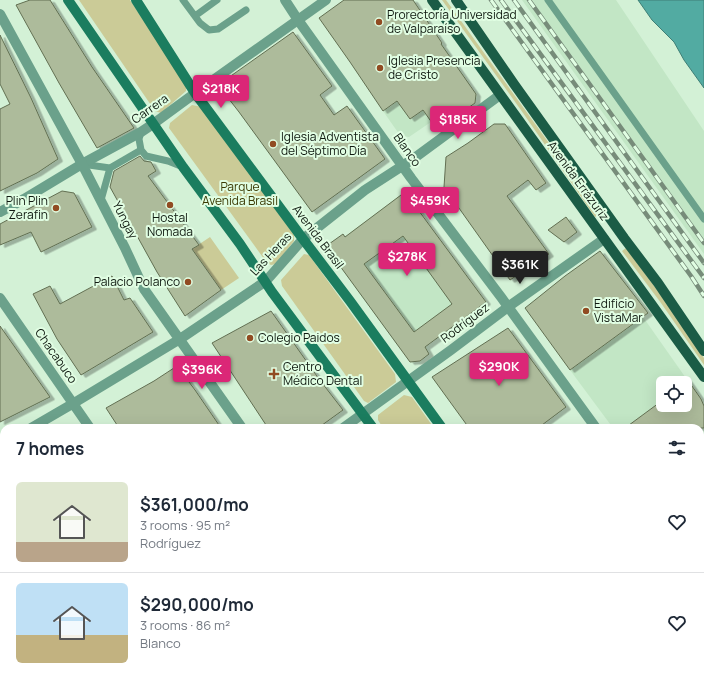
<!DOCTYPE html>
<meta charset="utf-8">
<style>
body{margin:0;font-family:Manrope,sans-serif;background:#f2f2f3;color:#1f2937;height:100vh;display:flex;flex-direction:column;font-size:15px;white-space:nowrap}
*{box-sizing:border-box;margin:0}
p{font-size:13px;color:#747a83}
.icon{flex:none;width:22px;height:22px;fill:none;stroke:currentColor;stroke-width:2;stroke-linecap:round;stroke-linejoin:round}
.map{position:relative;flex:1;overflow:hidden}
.details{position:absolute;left:0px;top:424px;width:704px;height:256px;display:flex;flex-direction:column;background:#fff;border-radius:12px 12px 0 0;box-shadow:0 4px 16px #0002}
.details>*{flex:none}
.tools{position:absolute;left:656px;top:376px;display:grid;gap:8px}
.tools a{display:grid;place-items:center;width:36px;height:36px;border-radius:6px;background:#fff;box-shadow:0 4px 16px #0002;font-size:20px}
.price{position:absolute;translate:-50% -34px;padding:0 9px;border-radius:4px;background:#db2777;color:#fff;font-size:13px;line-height:26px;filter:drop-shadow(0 1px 2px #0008)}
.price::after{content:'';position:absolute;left:50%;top:24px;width:12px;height:9px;margin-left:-6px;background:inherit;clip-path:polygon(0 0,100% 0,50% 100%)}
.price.current{background:#222;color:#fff}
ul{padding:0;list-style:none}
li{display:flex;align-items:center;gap:12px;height:100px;padding:0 16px}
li+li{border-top:1px solid #e0e1e3}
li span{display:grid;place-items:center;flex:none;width:112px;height:80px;border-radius:6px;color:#555}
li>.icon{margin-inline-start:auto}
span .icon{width:48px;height:48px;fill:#fffc;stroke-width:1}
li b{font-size:17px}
h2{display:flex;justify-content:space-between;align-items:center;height:48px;padding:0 16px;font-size:17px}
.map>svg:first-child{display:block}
</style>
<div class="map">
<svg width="704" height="680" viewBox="0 0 704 680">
<defs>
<filter id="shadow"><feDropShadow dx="4.5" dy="2.5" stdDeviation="0" flood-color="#0004"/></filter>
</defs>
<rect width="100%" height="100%" fill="#d3f1d6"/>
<path fill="#c2e6c5" d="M522,0H616L704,131V254Z
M442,44L476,94L475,103L437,130L431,122L409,137L402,136L397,131L383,111L393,105L391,102L415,62Z
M405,192L486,302L425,347L429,354L420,361L410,362L329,251V244L343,234L346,236Z
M643,317L688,381L685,383H663V400L625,428H613L570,370Z
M704,519V560L700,555V522Z
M700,592L704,597V680H652L649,676H700Z"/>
<path fill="#cbcb97" d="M79,0H130L186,84V91L161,113L155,111Z
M442,0H446L600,214L595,217L523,113Z
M192,105L202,107L294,235V241L276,264L271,265L267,263L169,128L170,123Z
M210,237L239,278L221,290L192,249Z
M626,248L663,298L704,358V365L661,303L622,251Z
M304,254L309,255L395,374L396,382L368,403L364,401L282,286L281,280Z
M404,395L412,397L434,428H383L378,420V415Z
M565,676H608L611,680H568Z"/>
<path fill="#52aba2" stroke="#3e7f76" d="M638,0H704V88L684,60L674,42L652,20Z"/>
<path fill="#adbb9b" stroke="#626f52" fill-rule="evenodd" filter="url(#shadow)" d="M30,0H50L92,67L134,128L97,148L59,83L16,5Z
M344,0H413L442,43L441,44L476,94L475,103L437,130L423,110L410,119L397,101L383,111L350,62L319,18Z
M293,32L332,86L320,95L334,115L347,106L385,159L312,212L239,112L218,85Z
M0,35L31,98L58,159L37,173L0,191V109L10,104L0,84Z
M494,124H505L546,183L536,190L528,180L507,196L549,254L510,280L444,187L446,157L468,143Z
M140,156L144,161L151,162L156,171L148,176L199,245L192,249L221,290L185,316L157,272L110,187L114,171Z
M62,191L74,193L92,227L41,252L31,232L0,245V224Z
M405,192L486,302L425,347L429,354L420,361L410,362L329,251V244L343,234L345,237ZM403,236L452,304L414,332L364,264Z
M566,217L577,232L564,242L548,230Z
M600,251L648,313L570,370L525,308L565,276Z
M112,276L124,300L130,298L153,332L81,375L57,339L33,294L50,286L60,304Z
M271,311L319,379L343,410L318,428H268L212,343Z
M0,326L50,397L0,422Z
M508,328L566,407L538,428H469L432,377Z
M177,366L195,390L221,428H119L106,408L154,381Z
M685,376L701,399L704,406V428H625L663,400V405H685Z"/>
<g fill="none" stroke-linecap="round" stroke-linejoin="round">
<path stroke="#6ba18b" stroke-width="7" d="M183,0L200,23L209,30L218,29L246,10
M548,0L704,219
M195,16L217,0
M141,132L139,139L141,150L146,156L168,161L183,167
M82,164L110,168L141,150
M101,200L110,168"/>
<path stroke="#6ba18b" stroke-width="10" d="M0,212L24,199L82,164L141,132L153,124L209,83L326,0
M343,428L451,350L508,307L604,239
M700,503L704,499
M443,680L450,676"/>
<path stroke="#6ba18b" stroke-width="10" d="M285,0L298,20L411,178L501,297L596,428
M0,14L82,164L125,248L144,289L242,428
M0,298L90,428
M31,428L74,403L180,339L266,281L303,239L365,190L413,159L500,95
M0,446L4,443
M700,571L704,577
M268,676L270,680
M415,676L418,680"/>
<path stroke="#1b7d5f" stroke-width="10" d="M68,0L183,167L240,244L272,292L373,428
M136,0L195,93L303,239L350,301L442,428
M554,676L557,680
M622,676L625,680"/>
<path stroke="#1b5c46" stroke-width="10" d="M432,0L704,377
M456,0L514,84L624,238L658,283L704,351
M0,642L4,649
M20,676L23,680"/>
<defs>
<path id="rail" d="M491,0L691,276L704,296
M501,0L704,278
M514,0L704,263
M529,0L704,243"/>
</defs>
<use href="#rail" stroke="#778c7a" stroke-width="4.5"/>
<use href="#rail" stroke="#e1fee3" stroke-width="3" stroke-dasharray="9" stroke-linecap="butt"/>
</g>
<g fill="#914b22" stroke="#e1fee3" stroke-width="1.5">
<circle cx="379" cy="22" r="4"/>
<circle cx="380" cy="68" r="4"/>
<circle cx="273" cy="144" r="4"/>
<circle cx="170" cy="205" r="4"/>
<circle cx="56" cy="208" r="4"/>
<circle cx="188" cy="282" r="4"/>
<circle cx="586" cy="311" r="4"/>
<circle cx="250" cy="338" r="4"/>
<path d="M272 368h4v4h4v4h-4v4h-4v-4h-4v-4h4z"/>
</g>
<g text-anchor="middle" stroke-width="4" stroke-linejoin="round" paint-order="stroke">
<g font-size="12" fill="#0f1910" stroke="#e1fee3" text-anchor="start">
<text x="387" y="19">Prorectoría Universidad<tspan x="387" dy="14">de Valparaíso</tspan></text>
<text x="388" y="65">Iglesia Presencia<tspan x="388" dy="14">de Cristo</tspan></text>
<text x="281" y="141">Iglesia Adventista<tspan x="281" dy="14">del Séptimo Día</tspan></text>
<text x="48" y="205" text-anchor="end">Plin Plin<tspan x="48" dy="14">Zerafin</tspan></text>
<text x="170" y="222" text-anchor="middle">Hostal<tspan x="170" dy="14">Nomada</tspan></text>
<text x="180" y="286" text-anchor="end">Palacio Polanco</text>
<text x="594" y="308">Edificio<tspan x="594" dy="14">VistaMar</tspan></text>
<text x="258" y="342">Colegio Paidos</text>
<text x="283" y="371">Centro<tspan x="283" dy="14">Médico Dental</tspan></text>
</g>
<g font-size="12" fill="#0f1910" stroke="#e1fee3">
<text transform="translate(150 109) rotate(-35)" y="4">Carrera</text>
<text transform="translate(407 150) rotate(55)" y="4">Blanco</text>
<text transform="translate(578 181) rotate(54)" y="4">Avenida Errázuriz</text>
<text transform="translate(125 220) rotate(63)" y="4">Yungay</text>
<text transform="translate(318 237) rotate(53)" y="4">Avenida Brasil</text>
<text transform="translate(271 254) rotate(-47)" y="4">Las Heras</text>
<text transform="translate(465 323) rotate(-37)" y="4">Rodríguez</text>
<text transform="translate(56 356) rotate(55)" y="4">Chacabuco</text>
</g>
<g font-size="12" fill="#3a3903" stroke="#e1fee3">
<text x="240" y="191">Parque<tspan x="240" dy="14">Avenida Brasil</tspan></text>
</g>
</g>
</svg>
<div class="tools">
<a><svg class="icon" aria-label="locate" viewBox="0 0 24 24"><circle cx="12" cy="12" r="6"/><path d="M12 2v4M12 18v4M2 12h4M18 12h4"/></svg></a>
</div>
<b class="price" style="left:221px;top:109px">$218K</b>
<b class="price" style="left:458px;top:140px">$185K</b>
<b class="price" style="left:430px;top:221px">$459K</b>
<b class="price" style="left:407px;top:277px">$278K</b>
<b class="price current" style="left:520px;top:285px">$361K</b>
<b class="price" style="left:499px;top:387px">$290K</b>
<b class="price" style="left:202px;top:390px">$396K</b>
<section class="details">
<h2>7 homes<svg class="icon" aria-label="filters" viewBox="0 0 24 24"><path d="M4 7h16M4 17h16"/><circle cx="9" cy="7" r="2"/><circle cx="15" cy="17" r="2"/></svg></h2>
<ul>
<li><span style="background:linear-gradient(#dfe7d0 75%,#b9a48a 0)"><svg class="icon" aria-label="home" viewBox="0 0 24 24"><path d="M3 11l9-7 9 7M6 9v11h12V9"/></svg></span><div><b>$361,000/mo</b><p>3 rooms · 95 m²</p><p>Rodríguez</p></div><svg class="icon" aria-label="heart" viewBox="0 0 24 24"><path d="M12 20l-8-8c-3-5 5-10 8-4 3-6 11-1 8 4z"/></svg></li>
<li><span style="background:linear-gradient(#bfe0f5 65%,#c2b280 0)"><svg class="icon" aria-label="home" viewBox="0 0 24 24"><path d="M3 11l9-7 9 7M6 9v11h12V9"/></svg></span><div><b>$290,000/mo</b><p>3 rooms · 86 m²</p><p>Blanco</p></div><svg class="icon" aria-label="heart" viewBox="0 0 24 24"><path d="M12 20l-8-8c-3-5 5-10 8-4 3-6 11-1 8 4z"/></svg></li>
</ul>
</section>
</div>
